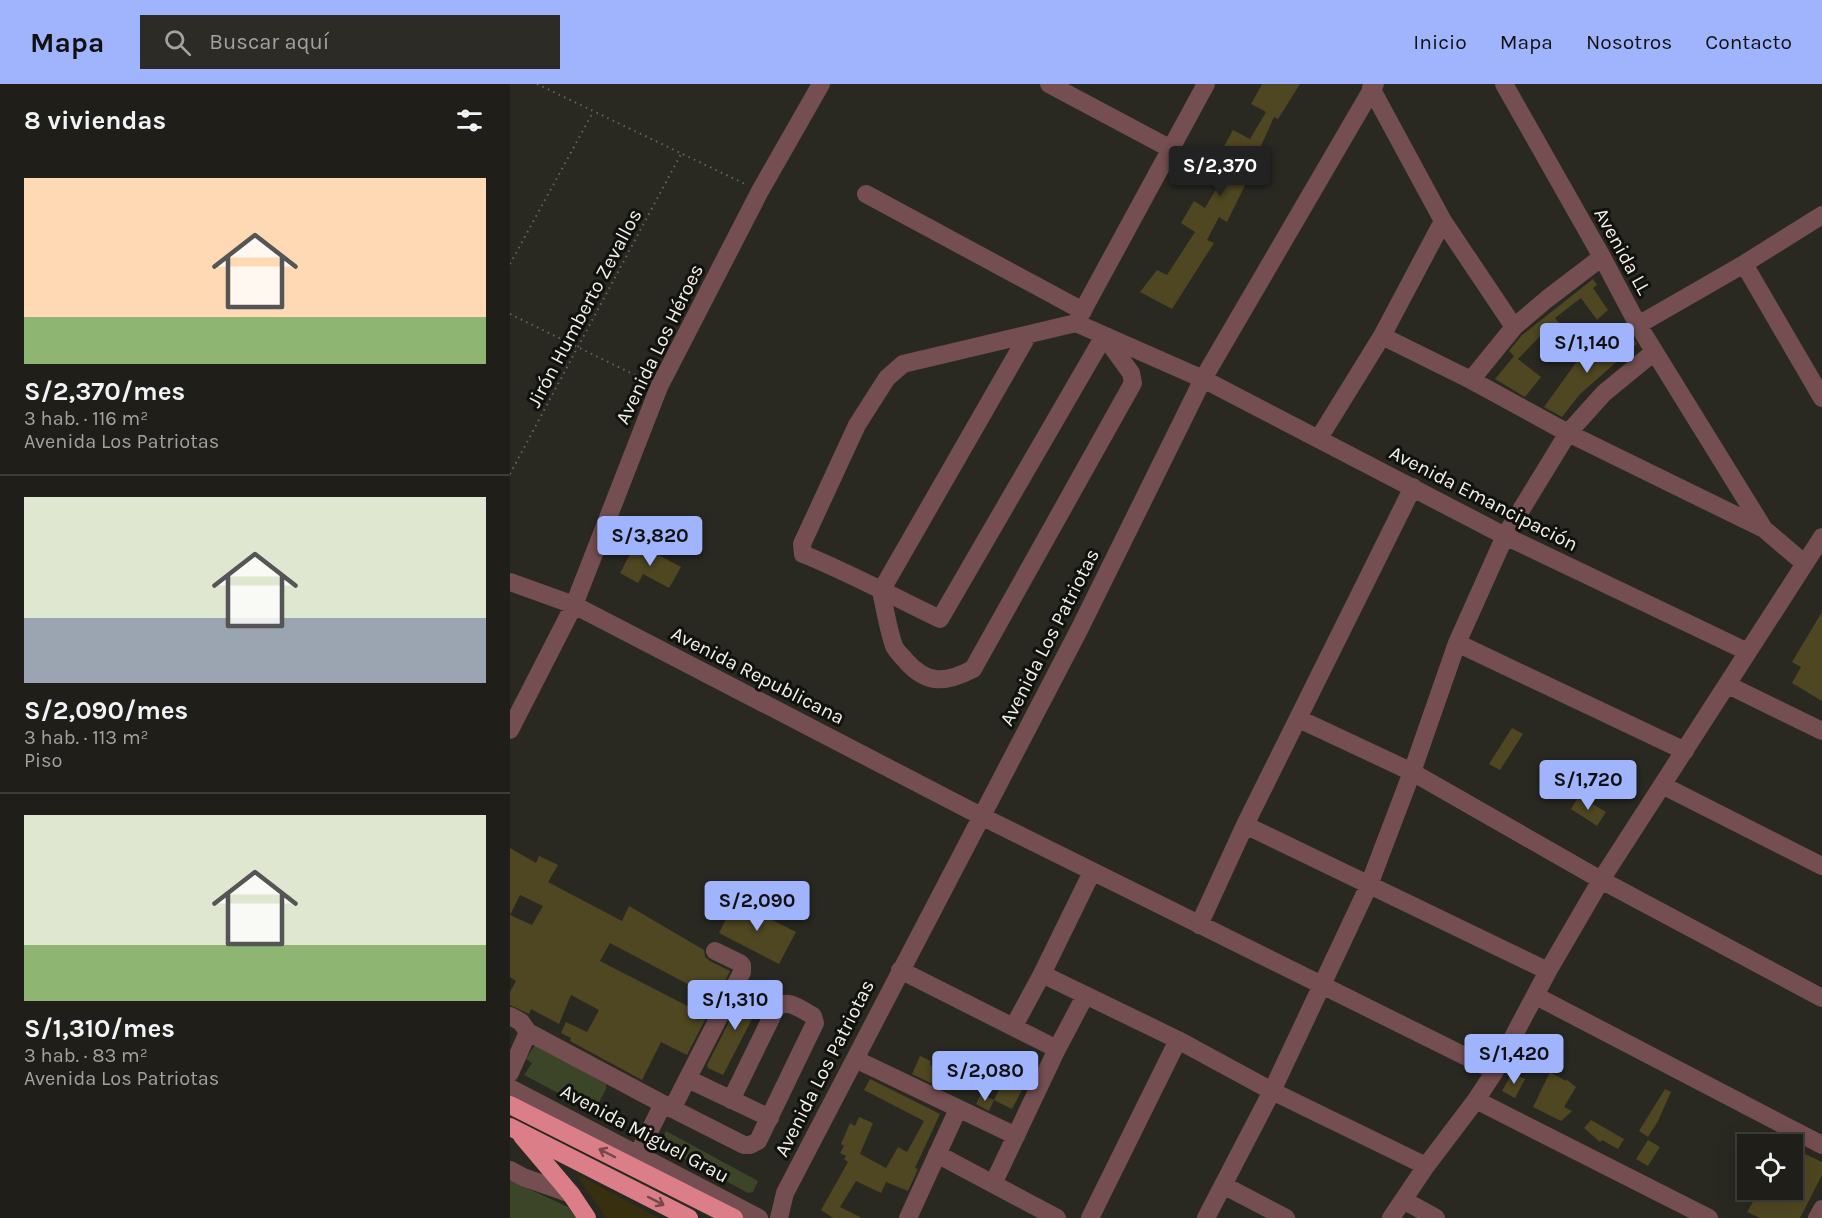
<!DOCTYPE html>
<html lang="es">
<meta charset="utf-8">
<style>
body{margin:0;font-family:Karla,sans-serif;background:#2c2b26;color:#f1f3f6;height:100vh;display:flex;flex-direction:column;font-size:22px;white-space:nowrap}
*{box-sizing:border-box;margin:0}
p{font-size:20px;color:#a1a2a2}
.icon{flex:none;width:33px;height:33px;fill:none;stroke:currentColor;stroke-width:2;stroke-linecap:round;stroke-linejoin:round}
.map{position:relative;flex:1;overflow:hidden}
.drawer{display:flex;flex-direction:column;background:#1f1e19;width:510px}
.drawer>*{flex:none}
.buttons{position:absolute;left:1227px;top:1050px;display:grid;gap:12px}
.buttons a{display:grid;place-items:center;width:66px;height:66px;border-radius:0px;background:#1f1e19;box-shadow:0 6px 24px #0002,0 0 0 2px #3c3c38;font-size:30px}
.price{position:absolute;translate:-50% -51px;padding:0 14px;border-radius:6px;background:#a0b3fd;color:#111;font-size:20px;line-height:39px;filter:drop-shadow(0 2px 3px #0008)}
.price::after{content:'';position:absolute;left:50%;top:36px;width:18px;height:14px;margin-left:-9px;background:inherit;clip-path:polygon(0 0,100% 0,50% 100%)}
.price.current{background:#222;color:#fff}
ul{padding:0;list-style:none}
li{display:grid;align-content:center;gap:12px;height:318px;padding:0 24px}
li+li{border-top:2px solid #3c3c38}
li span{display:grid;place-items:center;height:186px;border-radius:0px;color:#555}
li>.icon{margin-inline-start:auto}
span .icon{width:108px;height:108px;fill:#fffc;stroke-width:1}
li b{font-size:26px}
h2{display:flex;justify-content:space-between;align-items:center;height:72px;padding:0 24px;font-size:26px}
header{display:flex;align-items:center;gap:36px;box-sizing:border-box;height:84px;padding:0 30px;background:#a0b3fd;color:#111}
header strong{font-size:28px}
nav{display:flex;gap:33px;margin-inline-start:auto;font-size:21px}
.search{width:420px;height:54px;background:#2c2b26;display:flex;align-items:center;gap:15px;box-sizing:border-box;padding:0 21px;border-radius:0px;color:#a1a2a2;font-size:22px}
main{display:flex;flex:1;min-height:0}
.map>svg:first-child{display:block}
</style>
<header>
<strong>Mapa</strong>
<div class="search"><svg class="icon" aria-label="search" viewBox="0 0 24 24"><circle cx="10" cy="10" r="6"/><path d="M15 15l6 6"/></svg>Buscar aquí</div>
<nav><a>Inicio</a><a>Mapa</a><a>Nosotros</a><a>Contacto</a></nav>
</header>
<main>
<section class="drawer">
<h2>8 viviendas<svg class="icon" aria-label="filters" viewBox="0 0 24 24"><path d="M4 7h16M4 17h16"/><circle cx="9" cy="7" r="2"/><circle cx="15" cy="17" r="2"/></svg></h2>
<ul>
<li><span style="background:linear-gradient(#ffd9b3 75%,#8fb573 0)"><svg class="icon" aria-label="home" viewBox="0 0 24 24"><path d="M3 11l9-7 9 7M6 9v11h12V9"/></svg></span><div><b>S/2,370/mes</b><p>3 hab. · 116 m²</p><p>Avenida Los Patriotas</p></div></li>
<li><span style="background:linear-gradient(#dfe7d0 65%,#9aa5b1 0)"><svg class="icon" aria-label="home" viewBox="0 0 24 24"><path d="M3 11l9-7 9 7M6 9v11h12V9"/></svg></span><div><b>S/2,090/mes</b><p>3 hab. · 113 m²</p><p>Piso</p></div></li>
<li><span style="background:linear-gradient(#dfe7d0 70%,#8fb573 0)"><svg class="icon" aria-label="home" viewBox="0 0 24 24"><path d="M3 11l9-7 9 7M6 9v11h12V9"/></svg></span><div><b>S/1,310/mes</b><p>3 hab. · 83 m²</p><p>Avenida Los Patriotas</p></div></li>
</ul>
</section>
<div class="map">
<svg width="1312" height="1134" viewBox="0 0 1312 1134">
<rect width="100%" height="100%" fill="#292821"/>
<path fill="#3d4529" d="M25,961L96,1000V1005L84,1028L14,991L22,979L16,975Z
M156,1047L248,1097L243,1108L238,1109L149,1061Z
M0,1096L58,1123L66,1134H0Z"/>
<path fill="#372f0e" d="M66,1090L149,1134H96Z"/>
<path fill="#4f4721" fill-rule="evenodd" d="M752,0H790L768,35L764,33L751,62L757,65L742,87L717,138L709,133L697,156L704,159L662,225L630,208L647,186L657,191L685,148L671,139L684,117L695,124L708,102L722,75L711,68L723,46L740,55L756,28L741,20Z
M1083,195L1087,201L1083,204L1098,226L1087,236L1071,214L1045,234L1049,239L1039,251L1035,247L1008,275L1031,293L1015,313L985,295L1004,272L999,267L1012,251Z
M1120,250L1127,260L1070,310L1052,333L1034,323L1070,273L1079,266L1085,271L1096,260L1100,264Z
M126,459L171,483L159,504L133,490L128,499L110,489Z
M1312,528V617L1282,599L1291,583L1282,578Z
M1002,644L1013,650L990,686L979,680Z
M1069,712L1096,728L1087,742L1061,725Z
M0,764L26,779L29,772L48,781L38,798L112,837L119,822L194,866L195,873L200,877L220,887L206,915L100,859L90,877L197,932L177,971L151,958L132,996L60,957L61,954L51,949L56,938L77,948L89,926L61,911L49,940L21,925L19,930L0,921V908L6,897L0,893ZM10,811L33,822L22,841L0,831Z
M225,817L286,848L269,880L209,849Z
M237,903L254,912L213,991L198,984L197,981Z
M410,972L421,977L420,981L432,988L429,1003L402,990Z
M1040,988L1056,997V995L1066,1003L1054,1023L1062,1027L1051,1037L1023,1023Z
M1002,989L1015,995L1005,1014L992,1007Z
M360,995L430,1030L405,1084L408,1085L398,1107L376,1098L371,1109L346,1097L330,1123L352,1134H323L311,1126L338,1078L334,1075L336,1072L330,1069L334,1062L331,1060L340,1039L345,1042L349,1033L363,1039L350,1070L376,1084L388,1063L397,1068L414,1037L354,1006Z
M499,997L513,1004L502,1025L484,1016L490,1004L494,1006Z
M1155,1005L1161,1008L1148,1037L1138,1053L1129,1047Z
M471,1010L484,1016L479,1027L466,1020Z
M1081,1036L1114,1055L1108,1065L1092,1056L1090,1058L1074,1044Z
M1138,1056L1150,1063L1138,1082L1126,1075Z
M1282,1064L1312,1078V1091L1290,1134H1250L1237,1128L1250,1106H1282Z"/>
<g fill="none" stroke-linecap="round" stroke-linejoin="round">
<path stroke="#66655f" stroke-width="2" stroke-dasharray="1.5 4.5" stroke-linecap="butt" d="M27,0L235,100
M0,180L83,28
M0,230L135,296
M0,390L171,70"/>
<path stroke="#744e51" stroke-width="18" d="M539,0L661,65
M994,0L1092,173L1128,241L1254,445
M861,4L933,137L1004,243
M356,110L573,227
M1234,180L1312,314
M566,239L696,0
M1128,241L1234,180L1312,131
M518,251L371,507C375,525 378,545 384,562C386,567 392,572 396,577C417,601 436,599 463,585L623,299L621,289L594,252L430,535C384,513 340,489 293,470L292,460L347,341L377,294L393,280L566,239L693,295L995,452L1238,568
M872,252L961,296L1058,349L1254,445L1294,479
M961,296L1004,243L1037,215L1092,173
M809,354L872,252L933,137
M0,498L64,521L471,732L985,987
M947,559L1175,667
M1218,601L1312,647
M789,635L902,688L1091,796L1312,914
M0,646L64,521L149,303L250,107L311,0
M1154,702L1312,782
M735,741L1038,887
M689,841L735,741L903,403
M390,886L547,965
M532,890L668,956L762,1007L916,1082
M1026,912L1312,1061
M0,932L11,938L18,948L0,989
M504,942L532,890L582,788
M18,948L153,1020L234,1061H240L248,1057L305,939L303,932C292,926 277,913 266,924L221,1016
M345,975L506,1052
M178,995L260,1034
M0,1004L249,1134
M966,1016L1199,1134
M162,1025L232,888V881L230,879L205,867
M128,1070L153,1020
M427,1070L547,1134
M0,1086L13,1093L61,1110
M483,1100L547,965L575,912
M713,1101L776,1134
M893,1116L926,1134
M269,1134L275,1109L569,546L693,295L865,0
M398,1134L448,1025
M580,1134L668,956
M696,1134L762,1007L859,801L902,688L947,559L995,452L1058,349L1094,309L1144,268
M881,1134L916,1082L966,1016L985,987L1038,887L1091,796L1312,453
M1307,1134L1312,1125"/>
<path stroke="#dc7e88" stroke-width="18" d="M0,1021L224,1134
M0,1043L179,1134
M12,1052L61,1110L77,1134"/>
</g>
<defs><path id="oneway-shaft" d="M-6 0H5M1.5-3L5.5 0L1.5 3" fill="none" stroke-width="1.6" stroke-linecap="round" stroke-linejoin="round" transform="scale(1.5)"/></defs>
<g stroke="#76484b">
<use href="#oneway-shaft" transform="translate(97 1069) rotate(-153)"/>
<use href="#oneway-shaft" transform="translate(146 1117) rotate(27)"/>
</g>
<g text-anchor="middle" stroke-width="6" stroke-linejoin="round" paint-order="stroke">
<g font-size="20" fill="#f1f0eb" stroke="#11110e">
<text transform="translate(1113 167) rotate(61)" y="7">Avenida LL</text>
<text transform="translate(74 224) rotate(-62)" y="7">Jirón Humberto Zevallos</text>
<text transform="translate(149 260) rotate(-64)" y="7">Avenida Los Héroes</text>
<text transform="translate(974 414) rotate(27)" y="7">Avenida Emancipación</text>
<text transform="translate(539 553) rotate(-63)" y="7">Avenida Los Patriotas</text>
<text transform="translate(248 591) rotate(27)" y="7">Avenida Republicana</text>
<text transform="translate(314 984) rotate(-63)" y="7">Avenida Los Patriotas</text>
<text transform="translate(135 1049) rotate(28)" y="7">Avenida Miguel Grau</text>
</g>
</g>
</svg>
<div class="buttons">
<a><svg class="icon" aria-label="locate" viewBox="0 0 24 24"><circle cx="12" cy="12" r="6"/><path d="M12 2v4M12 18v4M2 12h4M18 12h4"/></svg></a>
</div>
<b class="price current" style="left:710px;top:113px">S/2,370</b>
<b class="price" style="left:1077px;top:290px">S/1,140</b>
<b class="price" style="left:140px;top:483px">S/3,820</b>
<b class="price" style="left:1078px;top:727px">S/1,720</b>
<b class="price" style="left:247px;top:848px">S/2,090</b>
<b class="price" style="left:225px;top:947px">S/1,310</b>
<b class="price" style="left:1004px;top:1001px">S/1,420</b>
<b class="price" style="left:475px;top:1018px">S/2,080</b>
</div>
</main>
